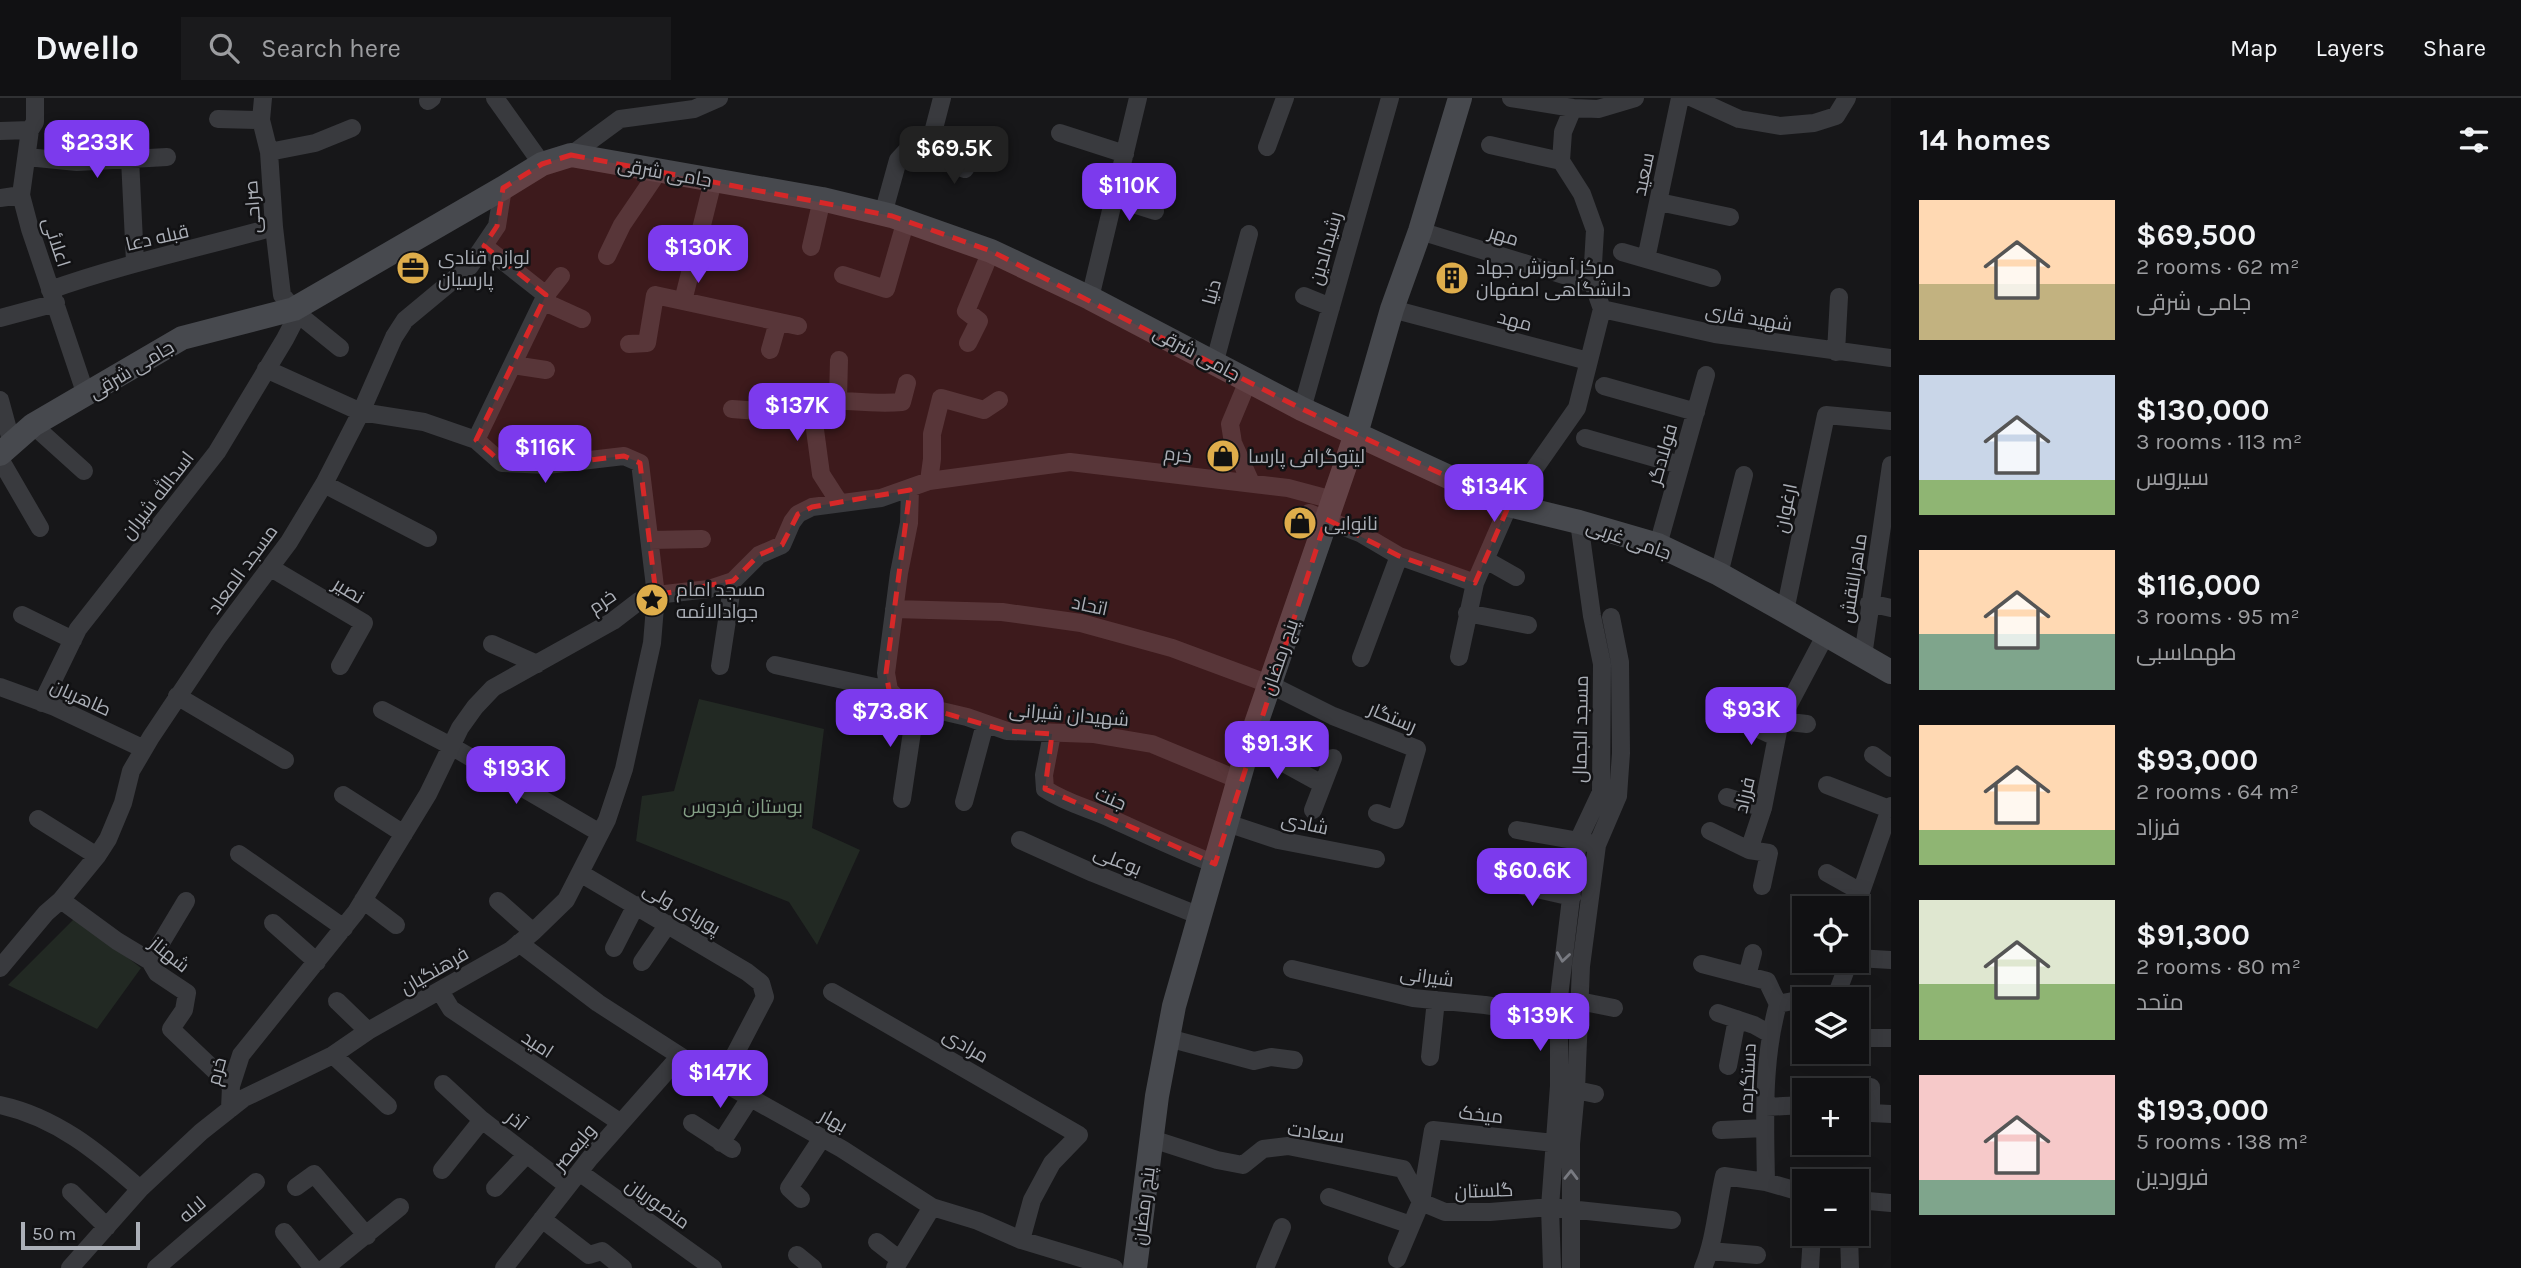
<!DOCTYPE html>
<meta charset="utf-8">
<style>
body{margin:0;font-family:Karla,Cairo,sans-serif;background:#1a1a1c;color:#f1f3f6;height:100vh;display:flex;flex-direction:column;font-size:26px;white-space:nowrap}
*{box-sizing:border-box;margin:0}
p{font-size:23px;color:#9c9da0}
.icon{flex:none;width:38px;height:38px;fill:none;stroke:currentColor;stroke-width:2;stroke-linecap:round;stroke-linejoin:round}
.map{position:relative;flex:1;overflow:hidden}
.details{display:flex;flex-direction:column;background:#111113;width:630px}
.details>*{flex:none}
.tools{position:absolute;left:1792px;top:798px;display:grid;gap:14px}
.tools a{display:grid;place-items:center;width:77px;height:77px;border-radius:0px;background:#111113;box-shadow:0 7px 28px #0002,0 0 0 2px #303133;font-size:35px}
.scale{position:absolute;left:21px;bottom:18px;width:119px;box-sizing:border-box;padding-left:7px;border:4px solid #abafb7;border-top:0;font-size:19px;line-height:24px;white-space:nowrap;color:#abafb7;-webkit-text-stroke:5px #121214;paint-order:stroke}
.price{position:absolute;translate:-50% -60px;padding:0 16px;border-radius:14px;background:#7c3aed;color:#fff;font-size:23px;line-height:46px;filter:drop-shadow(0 2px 4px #0008)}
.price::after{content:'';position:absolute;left:50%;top:42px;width:21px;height:16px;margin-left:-10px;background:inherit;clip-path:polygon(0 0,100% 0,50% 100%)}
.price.current{background:#222;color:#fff}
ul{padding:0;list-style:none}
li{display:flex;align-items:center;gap:21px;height:175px;padding:0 28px}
li span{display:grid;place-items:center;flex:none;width:196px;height:140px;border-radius:0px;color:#555}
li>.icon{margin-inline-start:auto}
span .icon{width:84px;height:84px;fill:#fffc;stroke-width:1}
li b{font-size:30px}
h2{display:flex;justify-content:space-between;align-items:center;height:84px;padding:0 28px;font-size:30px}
header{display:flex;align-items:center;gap:42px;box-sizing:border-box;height:98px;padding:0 35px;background:#111113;border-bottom:2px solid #303133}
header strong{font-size:33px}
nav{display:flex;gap:38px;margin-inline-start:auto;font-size:24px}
.search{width:490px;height:63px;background:#1a1a1c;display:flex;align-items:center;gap:18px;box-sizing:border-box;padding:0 24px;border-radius:0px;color:#9c9da0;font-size:26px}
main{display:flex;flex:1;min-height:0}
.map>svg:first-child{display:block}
</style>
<header>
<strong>Dwello</strong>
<div class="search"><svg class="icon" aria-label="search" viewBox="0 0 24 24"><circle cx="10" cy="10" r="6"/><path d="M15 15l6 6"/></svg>Search here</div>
<nav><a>Map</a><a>Layers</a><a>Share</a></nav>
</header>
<main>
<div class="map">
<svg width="1891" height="1170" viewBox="0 0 1891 1170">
<rect width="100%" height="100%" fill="#171719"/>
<path fill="#222923" d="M699,601L824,631L812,730L860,752L817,847L789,804L636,743L642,698L674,693Z
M76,819L141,870L97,931L8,887Z"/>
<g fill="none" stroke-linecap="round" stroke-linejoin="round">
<path stroke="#393a3e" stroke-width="18" d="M35,0V24L30,32L21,97L30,131L86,297
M495,0L542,66
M1511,0L1573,10L1598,11L1635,0
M1693,0L1739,21L1780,28L1814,25L1836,18L1847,0
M428,3L432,0
M218,21L261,22
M0,33L30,32
M1060,35L1125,56
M1490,47L1561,63
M1267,49L1285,0
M909,50L965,71L976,51
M269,54L315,45L352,30
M571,57L620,21L694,11L719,0
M27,59L77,64L167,59
M130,61L135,164
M0,100L21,97
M1114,100L1155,113
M1659,104L1730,119
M883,116L898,62L909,50L922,48L931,42L942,0
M1420,133L1586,184L1592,183
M484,148L546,197L549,206L582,221
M811,149L822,101
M1622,154L1712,180
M607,158L622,127L658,74
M1646,161L1680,0
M843,177L886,191L906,122
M50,192C123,166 199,150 274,129
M1304,198L1331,209
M1090,200L1138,0
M683,203L713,83
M1392,211L1588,263
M1602,211L1715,236L1891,260
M298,216L340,250
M0,220L56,205
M968,245L979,223L966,213L991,153
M629,246L647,245L655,197L798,228
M770,252L778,224
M1836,254L1839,199
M1215,263L1249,136
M513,267L546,272
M1248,283L1230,326L1233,345L1251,385
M1604,288L1696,314
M838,301L839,262
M0,302L12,346
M732,311L813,317L821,376L839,404
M1302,311L1390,0
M813,317V302C843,301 872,307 902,304L907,285
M33,327L84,373
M1585,340L1680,367
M476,342L546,197L561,178
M0,361L40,430
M929,383L932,361V336L941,300L984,312L999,302
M324,386L428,440
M910,391L909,425L899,475L886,575L889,592L896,599L916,607L967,619L1007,633L1093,636L1152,646L1239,682
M1309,415L1360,435L1399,458L1475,485L1509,407L1577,310L1602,211L1592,183L1595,132L1582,96L1561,63L1563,34L1573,10
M650,442L702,441
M1658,447L1706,277
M1486,462L1516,479
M271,470L364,525L340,568
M1719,476L1744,377
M1869,505L1891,510
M894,511L1002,514L1081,525L1172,550L1269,586L1333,618L1417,651L1396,722L1377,715
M1785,513L1826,317L1891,323
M1467,515L1528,527
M22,517L73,542
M492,546L537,566
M1863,558L1891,367
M1459,559L1475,485
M1361,560L1399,458
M775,567L889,592
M720,568L733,483
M0,589L55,609L144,651
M177,598L285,662
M42,605L78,531L217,354L285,241L298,216L282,197L274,129L269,54L261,22L263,0
M382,612L451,648L600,735
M1742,623L1776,639
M1780,623L1807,626
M1052,636L1044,677L1045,691C1066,705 1088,710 1110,720C1145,736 1179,752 1215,766
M1249,646L1322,686
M1873,657L1891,670
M1827,687L1889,711
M343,697L404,736
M1727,699L1763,710
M902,701L916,607
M964,704L985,626
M1313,712L1333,660
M38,721L97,758
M1227,725L1278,742L1376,761
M1517,732L1590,745
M1710,733L1749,752L1769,755L1762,788
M1020,742L1093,775L1200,818
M1749,752L1763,710L1780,623L1826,536
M239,756L344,830
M580,775L747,874L761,885L765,899L721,983
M1827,775L1861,794
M1519,787L1572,799
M61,802L117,843L150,863L157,875L187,895L184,912L171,931L231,988
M363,802L396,827
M498,803L533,834
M273,825L317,864
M1857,843L1861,794L1891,708
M519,845L598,905L708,976L842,1051L932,1109L978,1123L1021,1142L1114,1170
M614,850L636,807
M1857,860L1891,862
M150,863L186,803
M642,864L668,826
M1702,866L1767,883L1778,906
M0,870L46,815L61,802L97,758L108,741L123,705L131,673L151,639L218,539L289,444L324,386L361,314L394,239L405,222L470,168L497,128L503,90
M1292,871L1413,900L1485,907L1557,918
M1747,878L1753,855
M440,893L451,911L621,1025
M832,894L1079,1037L1052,1065L1032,1102L1021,1142
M1835,901L1849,863
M337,903L368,933
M1579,903L1614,910
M1718,915L1754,927L1770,936
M1168,940L1254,963L1271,959L1294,962
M1857,940H1891
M333,957L388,1008
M1430,959L1436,902
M1728,968L1737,921
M443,986L482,1022L568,1088
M1871,989V1015L1891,1016
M1576,992L1595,996
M0,1007C56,1019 98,1054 140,1091
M1766,1009L1804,1007
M230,1011L231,988L241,957L356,814L428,696L460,630L475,609L493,590L613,523L639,503L656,497L709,491L733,483L759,457L782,447L792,424L798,416L812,409L881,400L929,383L1070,364L1288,390L1333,402
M692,1025L732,1051
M1721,1032L1765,1030
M1152,1041L1217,1062L1243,1067L1263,1051L1288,1048L1403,1071L1421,1104
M721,1045L750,1000
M442,1072L482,1022
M579,1074L713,1170
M1766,1084C1765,1025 1762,963 1778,906L1793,903H1804
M296,1089L314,1076L367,1138
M495,1090L527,1056
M71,1094L107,1129
M1329,1099L1411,1127
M801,1101L789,1090L822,1040
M1857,1102L1891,1105
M1421,1104L1445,1114H1490L1550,1109L1672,1122
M542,1121L589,1157L602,1153L623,1170
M284,1134L313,1170
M1849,1136L1850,1170
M877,1144L900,1162
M1710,1153L1757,1157
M797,1157L813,1170
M1397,1161L1421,1104L1433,1032L1554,1045
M70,1170L140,1091L201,1034L244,1000L333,957L368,933L511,852L533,834L566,802L607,722L624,671L652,545L656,497L640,365L624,358L547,367L502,365L476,342L424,324L361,314L266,271
M156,1170L256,1084
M325,1170L400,1109
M504,1170L590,1060L680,958
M895,1170L932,1109
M1265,1170L1282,1129
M1552,1170L1550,1109L1559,988V899L1578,743L1601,694L1602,566L1592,518L1579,424
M1571,1170V1046L1576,992L1581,868L1597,747L1618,698L1621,655L1620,564L1611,519
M1703,1170C1715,1142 1717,1108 1724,1078L1766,1084L1804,1095
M1810,1170L1812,1136"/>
<path stroke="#47494e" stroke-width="24" d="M0,356L33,327L182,240L294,211L503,90L542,66L571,57L822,101L892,118L991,153L1090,200L1302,311L1509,407L1579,424L1658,447L1719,476L1785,513L1891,574
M1135,1170L1157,998L1174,908L1249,646L1356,336L1392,211L1420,133L1460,0"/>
</g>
<defs><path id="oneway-chevron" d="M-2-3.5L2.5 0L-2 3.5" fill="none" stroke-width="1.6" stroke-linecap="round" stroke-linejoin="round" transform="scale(1.75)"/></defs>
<g stroke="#787a81">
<use href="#oneway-chevron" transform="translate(1563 859) rotate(98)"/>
<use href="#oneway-chevron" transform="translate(1571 1077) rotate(-89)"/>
</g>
<path fill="#d62828" fill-opacity="0.2" stroke="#d62828" stroke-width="5" stroke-dasharray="14 9" stroke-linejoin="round" d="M571,57L892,118L991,153L1302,311L1509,407L1475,485L1399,458L1326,421L1215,766L1045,691L1052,636L1007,633L916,607L889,592L886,575L910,392L812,409L798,416L782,447L759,457L733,483L656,497L640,365L624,358L547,367L502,365L476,342L546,197L484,148L497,128L503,90L542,66Z"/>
<defs>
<symbol id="office-disc" viewBox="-11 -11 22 22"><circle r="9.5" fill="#dead4b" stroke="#121214"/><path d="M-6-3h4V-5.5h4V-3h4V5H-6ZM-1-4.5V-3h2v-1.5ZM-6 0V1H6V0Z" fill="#111"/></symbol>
<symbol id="building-disc" viewBox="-11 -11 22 22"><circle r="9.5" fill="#dead4b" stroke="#121214"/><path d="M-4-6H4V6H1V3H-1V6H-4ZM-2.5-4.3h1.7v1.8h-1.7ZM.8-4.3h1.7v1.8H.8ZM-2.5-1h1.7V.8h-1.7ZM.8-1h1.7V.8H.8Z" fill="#111"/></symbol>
<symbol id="shop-disc" viewBox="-11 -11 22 22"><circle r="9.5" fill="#dead4b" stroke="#121214"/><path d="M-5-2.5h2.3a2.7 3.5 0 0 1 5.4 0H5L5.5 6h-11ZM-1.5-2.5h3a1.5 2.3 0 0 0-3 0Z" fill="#111"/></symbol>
<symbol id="sight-disc" viewBox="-11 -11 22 22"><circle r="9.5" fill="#dead4b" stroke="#121214"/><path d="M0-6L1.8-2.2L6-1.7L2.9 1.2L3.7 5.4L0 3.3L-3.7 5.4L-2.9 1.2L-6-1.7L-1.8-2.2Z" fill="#111"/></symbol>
</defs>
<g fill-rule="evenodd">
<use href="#office-disc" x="394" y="151" width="38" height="38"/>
<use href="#building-disc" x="1433" y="161" width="38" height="38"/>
<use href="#shop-disc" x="1204" y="339" width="38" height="38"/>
<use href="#shop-disc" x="1281" y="406" width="38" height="38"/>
<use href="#sight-disc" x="633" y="483" width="38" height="38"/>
</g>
<g text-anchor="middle" stroke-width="5" stroke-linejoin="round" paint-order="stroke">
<g font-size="19" fill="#abafb7" stroke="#121214">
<text transform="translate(665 74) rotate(10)" y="7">جامی شرقی</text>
<text transform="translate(1643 76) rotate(-78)" y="7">سعید</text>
<text transform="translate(252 109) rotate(-94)" y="7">صراحی</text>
<text transform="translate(1504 137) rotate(17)" y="7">مهر</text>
<text transform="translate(157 139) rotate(-13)" y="7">قبله دعا</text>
<text transform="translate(57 144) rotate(72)" y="7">اعلائی</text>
<text transform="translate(1325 150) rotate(-74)" y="7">رشیدالدین</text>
<text transform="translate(1211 194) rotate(-75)" y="7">دنیا</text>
<text transform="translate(1749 219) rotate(10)" y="7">شهید قاری</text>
<text transform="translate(1515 222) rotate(15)" y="7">مهد</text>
<text transform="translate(1197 255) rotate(28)" y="7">جامی شرقی</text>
<text transform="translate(131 271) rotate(-31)" y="7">جامی شرقی</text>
<text transform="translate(1178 356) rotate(7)" y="7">خرم</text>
<text transform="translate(1662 356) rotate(-74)" y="7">فولادگر</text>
<text transform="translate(157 397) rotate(-52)" y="7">اسدالله شیران</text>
<text transform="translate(1785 410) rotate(-78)" y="7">ارغوان</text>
<text transform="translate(1629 441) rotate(19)" y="7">جامی غربی</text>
<text transform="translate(242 471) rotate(-54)" y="7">مسجد المعاد</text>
<text transform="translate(1853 480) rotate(-81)" y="7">ماهرالنقش</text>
<text transform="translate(349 492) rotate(31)" y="7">نصیر</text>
<text transform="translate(602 503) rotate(-34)" y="7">خرم</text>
<text transform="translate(1090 507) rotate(12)" y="7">اتحاد</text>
<text transform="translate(1279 559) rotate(-71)" y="7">پنج رمضان</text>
<text transform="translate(81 599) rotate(24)" y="7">طاهریان</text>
<text transform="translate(1069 616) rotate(5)" y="7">شهیدان شیرانی</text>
<text transform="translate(1393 619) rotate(23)" y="7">رستگار</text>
<text transform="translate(1580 631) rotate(-89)" y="7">مسجد الجمال</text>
<text transform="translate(1744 697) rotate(-77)" y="7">فرزاد</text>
<text transform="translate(1111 700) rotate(23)" y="7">جنت</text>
<text transform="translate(1305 725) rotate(12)" y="7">شادی</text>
<text transform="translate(1118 762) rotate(22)" y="7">بوعلی</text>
<text transform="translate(682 810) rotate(30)" y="7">پوریای ولی</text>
<text transform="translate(170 856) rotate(39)" y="7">شهناز</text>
<text transform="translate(434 872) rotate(-30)" y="7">فرهنگیان</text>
<text transform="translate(1427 878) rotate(8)" y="7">شیرانی</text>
<text transform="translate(538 946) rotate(33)" y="7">امید</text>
<text transform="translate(966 947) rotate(30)" y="7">مرادی</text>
<text transform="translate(216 973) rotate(-75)" y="7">خرم</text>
<text transform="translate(1747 980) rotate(-87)" y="7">دستگرده</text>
<text transform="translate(1481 1016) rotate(6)" y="7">میخک</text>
<text transform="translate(517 1022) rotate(38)" y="7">آذر</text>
<text transform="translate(834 1022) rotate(29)" y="7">بهار</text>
<text transform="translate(1316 1034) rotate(8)" y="7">سعادت</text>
<text transform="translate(574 1049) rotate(-50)" y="7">ولیعصر</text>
<text transform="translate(1484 1092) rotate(-2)" y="7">گلستان</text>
<text transform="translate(658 1105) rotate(35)" y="7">منصوریان</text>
<text transform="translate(1143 1108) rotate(-83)" y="7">پنج رمضان</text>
<text transform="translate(192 1111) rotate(-41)" y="7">لاله</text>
</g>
<g font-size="19" fill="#abafb7" stroke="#121214" text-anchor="start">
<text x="438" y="166">لوازم قنادی<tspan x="438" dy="22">پارسیان</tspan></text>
<text x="1476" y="176">مرکز آموزش جهاد<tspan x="1476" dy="22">دانشگاهی اصفهان</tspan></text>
<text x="1248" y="365">لیتوگرافی پارسا</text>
<text x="1324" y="432">نانوایی</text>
<text x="676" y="498">مسجد امام<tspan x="676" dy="22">جوادالائمه</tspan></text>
</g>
<g font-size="19" fill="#84a086" stroke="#121214">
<text x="743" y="715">بوستان فردوس</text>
</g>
</g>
</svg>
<div class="tools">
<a><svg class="icon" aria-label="locate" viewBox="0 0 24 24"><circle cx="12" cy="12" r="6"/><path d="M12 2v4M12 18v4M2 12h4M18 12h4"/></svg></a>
<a><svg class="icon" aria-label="layers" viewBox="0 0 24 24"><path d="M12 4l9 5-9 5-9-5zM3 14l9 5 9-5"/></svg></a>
<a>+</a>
<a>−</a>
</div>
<div class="scale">50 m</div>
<b class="price" style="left:97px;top:82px">$233K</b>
<b class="price current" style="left:954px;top:88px">$69.5K</b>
<b class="price" style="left:1129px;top:125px">$110K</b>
<b class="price" style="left:698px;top:187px">$130K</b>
<b class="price" style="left:797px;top:345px">$137K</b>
<b class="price" style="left:545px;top:387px">$116K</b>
<b class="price" style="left:1494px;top:426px">$134K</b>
<b class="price" style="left:1751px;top:649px">$93K</b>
<b class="price" style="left:890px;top:651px">$73.8K</b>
<b class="price" style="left:1277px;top:683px">$91.3K</b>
<b class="price" style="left:516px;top:708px">$193K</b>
<b class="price" style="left:1532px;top:810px">$60.6K</b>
<b class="price" style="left:1540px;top:955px">$139K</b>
<b class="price" style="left:720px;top:1012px">$147K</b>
</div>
<section class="details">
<h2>14 homes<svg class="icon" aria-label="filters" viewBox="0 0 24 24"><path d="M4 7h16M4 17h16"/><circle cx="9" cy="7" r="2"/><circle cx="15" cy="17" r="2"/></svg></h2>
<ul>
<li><span style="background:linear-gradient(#ffd9b3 60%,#c2b280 0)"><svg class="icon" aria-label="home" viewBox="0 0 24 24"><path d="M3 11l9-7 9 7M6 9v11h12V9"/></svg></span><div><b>$69,500</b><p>2 rooms · 62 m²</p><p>جامی شرقی</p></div></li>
<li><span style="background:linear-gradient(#c9d6e8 75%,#8fb573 0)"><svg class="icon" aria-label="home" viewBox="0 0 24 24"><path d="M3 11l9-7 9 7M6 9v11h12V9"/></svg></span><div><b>$130,000</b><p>3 rooms · 113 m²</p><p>سیروس</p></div></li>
<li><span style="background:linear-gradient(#ffd9b3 60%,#7fa58c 0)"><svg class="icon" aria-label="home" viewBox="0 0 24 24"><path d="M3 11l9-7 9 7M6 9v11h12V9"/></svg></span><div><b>$116,000</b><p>3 rooms · 95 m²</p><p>طهماسبی</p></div></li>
<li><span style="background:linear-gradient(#ffd9b3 75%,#8fb573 0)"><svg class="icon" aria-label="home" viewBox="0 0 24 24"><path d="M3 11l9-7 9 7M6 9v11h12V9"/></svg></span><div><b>$93,000</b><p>2 rooms · 64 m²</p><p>فرزاد</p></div></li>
<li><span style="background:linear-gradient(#dfe7d0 60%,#8fb573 0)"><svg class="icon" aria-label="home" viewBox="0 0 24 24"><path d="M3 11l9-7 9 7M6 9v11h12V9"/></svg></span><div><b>$91,300</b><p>2 rooms · 80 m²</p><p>متحد</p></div></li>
<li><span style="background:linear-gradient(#f6c9c9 75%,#7fa58c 0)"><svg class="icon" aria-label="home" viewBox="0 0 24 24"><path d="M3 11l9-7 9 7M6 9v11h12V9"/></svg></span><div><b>$193,000</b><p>5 rooms · 138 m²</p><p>فروردین</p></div></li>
</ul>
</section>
</main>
